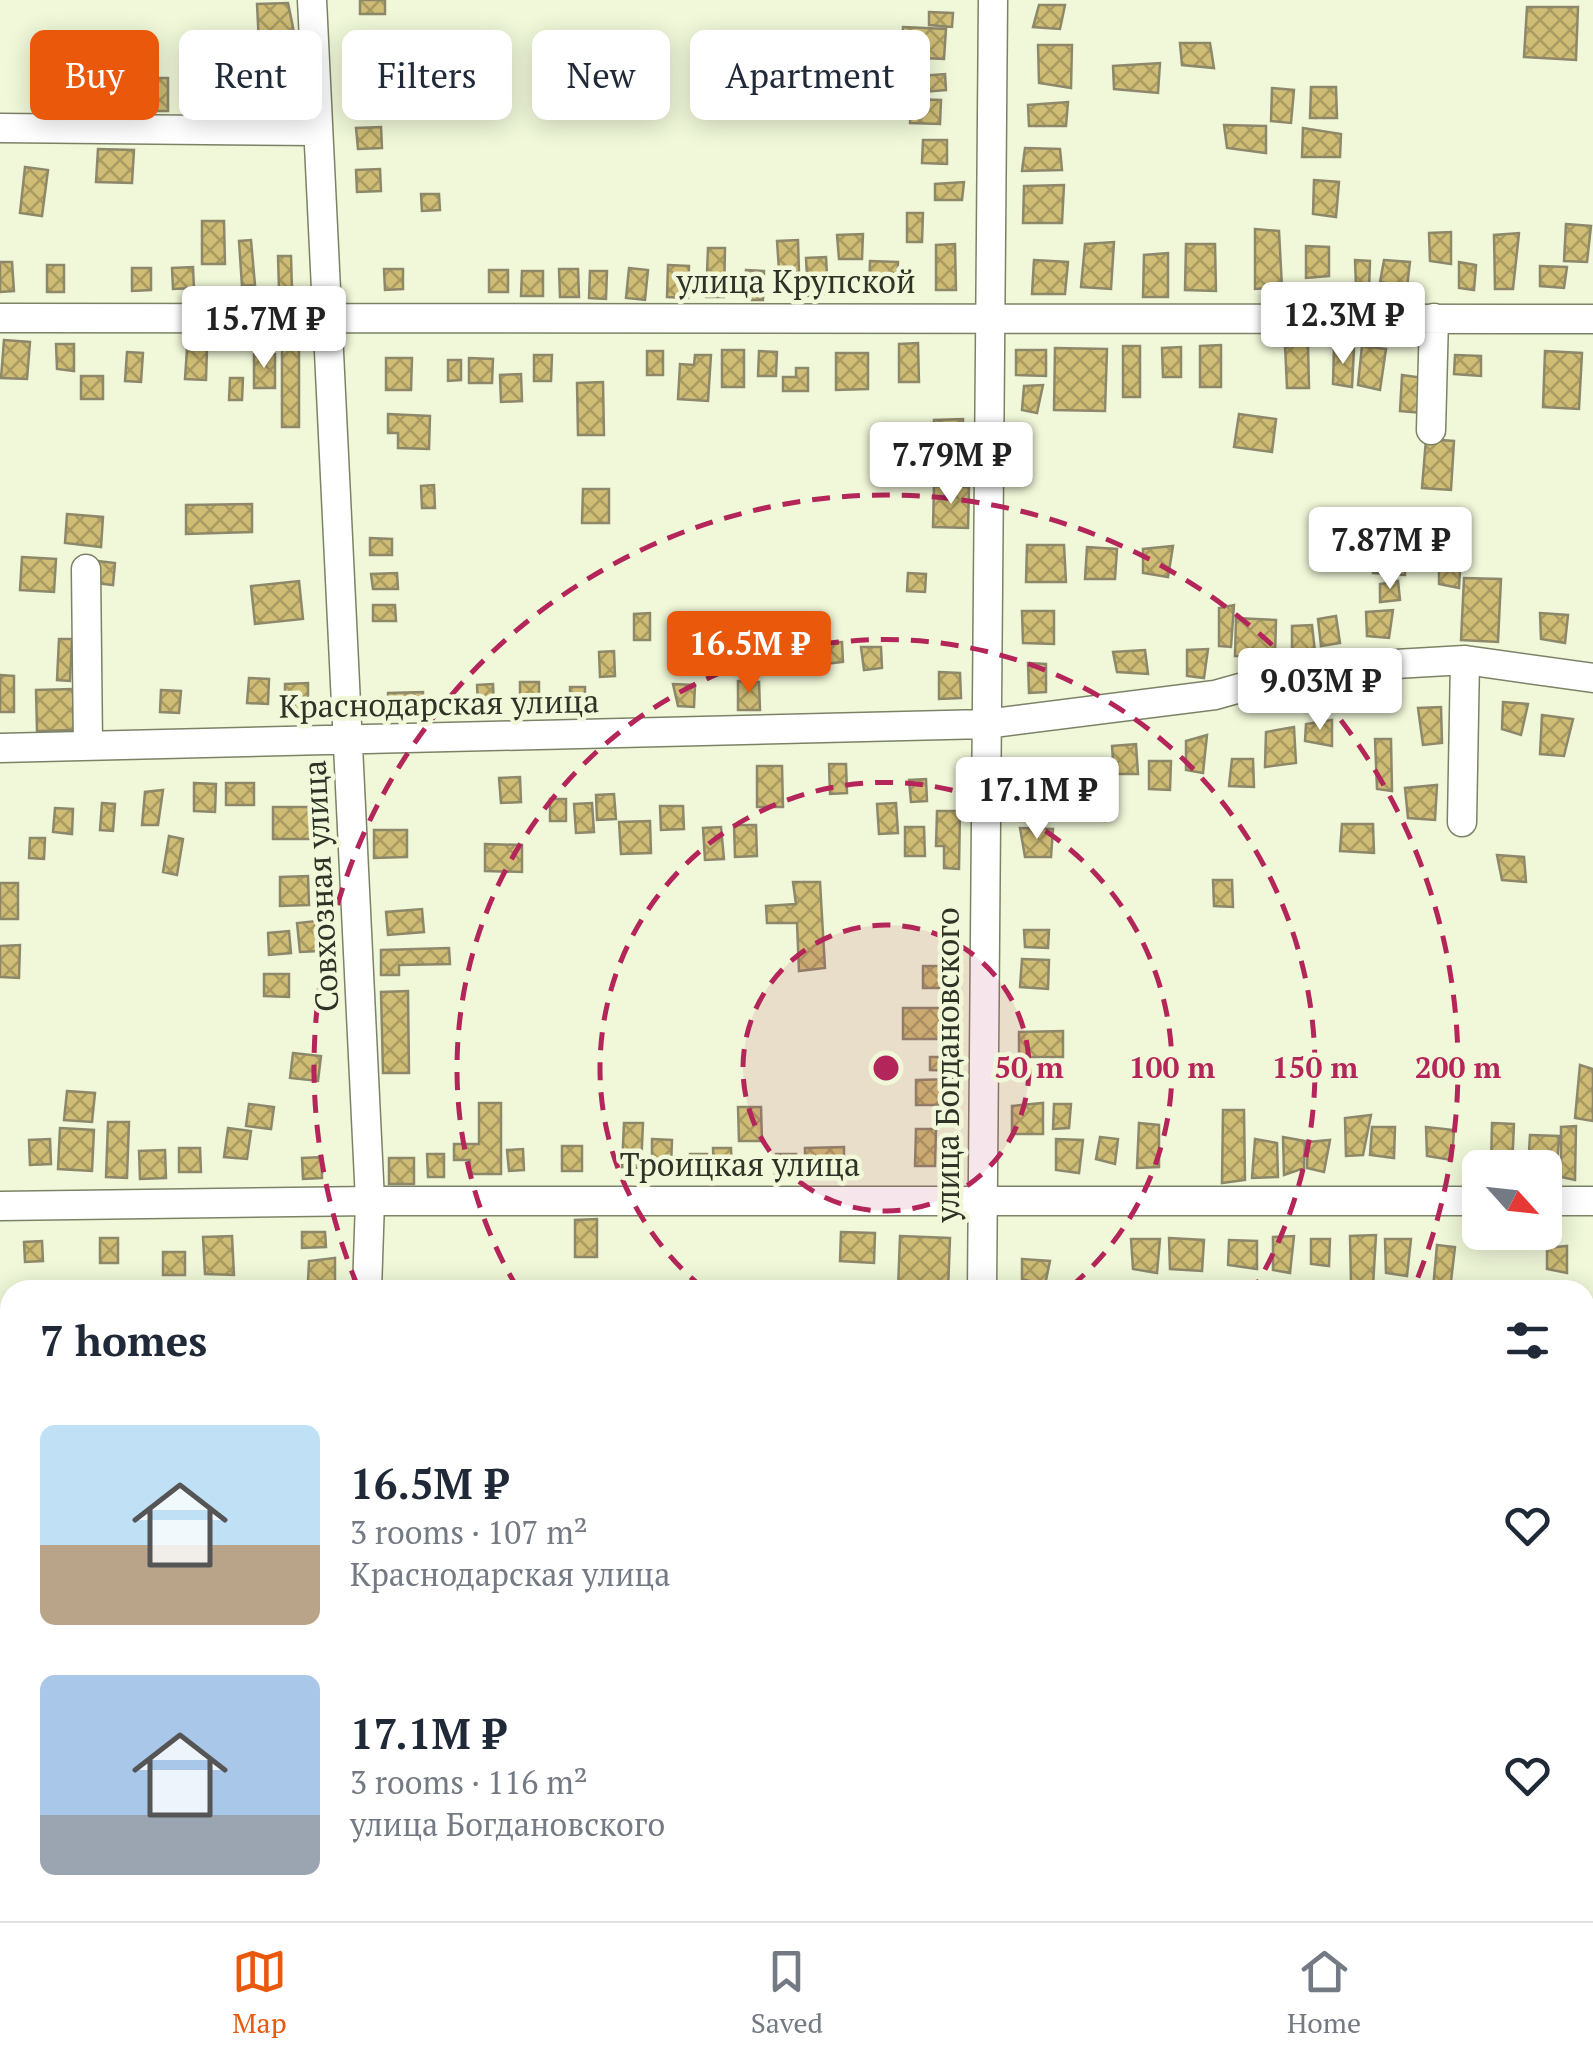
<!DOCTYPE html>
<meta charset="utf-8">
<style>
body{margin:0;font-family:"PT Serif",serif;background:#f6f6f7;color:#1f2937;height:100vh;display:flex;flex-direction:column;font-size:38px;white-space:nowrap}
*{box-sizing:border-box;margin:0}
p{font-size:32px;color:#747a83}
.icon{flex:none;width:55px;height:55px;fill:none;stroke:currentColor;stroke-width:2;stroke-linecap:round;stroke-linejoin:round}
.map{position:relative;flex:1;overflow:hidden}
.panel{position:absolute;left:0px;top:1280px;width:1595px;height:642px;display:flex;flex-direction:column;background:#fff;border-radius:30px 30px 0 0;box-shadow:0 5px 25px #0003}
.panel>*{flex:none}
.banner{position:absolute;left:30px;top:30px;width:1000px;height:90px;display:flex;gap:20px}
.needle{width:65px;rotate:117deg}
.buttons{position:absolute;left:1462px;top:1150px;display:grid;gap:20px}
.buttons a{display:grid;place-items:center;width:100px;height:100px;border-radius:15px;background:#fff;box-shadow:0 5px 25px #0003;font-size:50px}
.price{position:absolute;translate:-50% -85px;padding:0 22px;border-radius:10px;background:#fff;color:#222;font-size:32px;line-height:65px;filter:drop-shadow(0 2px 5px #0008)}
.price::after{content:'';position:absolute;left:50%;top:60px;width:30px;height:22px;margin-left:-15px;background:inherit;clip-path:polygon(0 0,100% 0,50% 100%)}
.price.on{background:#ea580c;color:#fff}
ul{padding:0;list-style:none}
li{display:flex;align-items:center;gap:30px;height:250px;padding:0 40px}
li span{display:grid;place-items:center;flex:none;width:280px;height:200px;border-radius:15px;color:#555}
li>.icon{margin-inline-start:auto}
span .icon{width:120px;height:120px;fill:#fffc;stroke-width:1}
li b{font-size:42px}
h2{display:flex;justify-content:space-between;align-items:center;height:120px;padding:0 40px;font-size:42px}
.tag{padding:0 35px;border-radius:15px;background:#fff;box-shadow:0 5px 25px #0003;font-size:35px;line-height:90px}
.tag.on{background:#ea580c;color:#fff}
.menu{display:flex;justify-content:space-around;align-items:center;height:140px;border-top:2px solid #e0e1e3;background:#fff;font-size:28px;color:#747a83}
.menu a{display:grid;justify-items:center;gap:5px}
.menu .on{color:#ea580c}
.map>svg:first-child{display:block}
</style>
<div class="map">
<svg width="1593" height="1921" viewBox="0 0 1593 1921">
<defs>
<pattern id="cemetery-stones" width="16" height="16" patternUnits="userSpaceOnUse" patternTransform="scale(2.5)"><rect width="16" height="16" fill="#f7d6ac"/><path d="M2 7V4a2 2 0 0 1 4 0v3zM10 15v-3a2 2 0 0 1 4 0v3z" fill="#d4b894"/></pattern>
<pattern id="building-cross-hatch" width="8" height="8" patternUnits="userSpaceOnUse" patternTransform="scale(2.5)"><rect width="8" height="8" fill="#cfbd75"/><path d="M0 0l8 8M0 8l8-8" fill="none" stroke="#a89a60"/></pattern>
</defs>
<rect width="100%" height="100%" fill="#f0f8d9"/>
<path fill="url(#cemetery-stones)" d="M10,1545V1912H449L451,1921H0V1548Z"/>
<path fill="url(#building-cross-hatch)" stroke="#8e886b" stroke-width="2.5" d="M360,0H385V14H360Z
M288,3L296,42L259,44L257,4Z
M1039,5H1065L1060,29L1033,27Z
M1527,7H1578L1576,60L1524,57Z
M929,12L953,13L952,27L929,25Z
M903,27L946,29L944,59L901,57Z
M1180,43H1210L1214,68L1182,65Z
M1038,45H1072L1071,88L1039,83Z
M411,50V77L369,79L368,52Z
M1160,63L1158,93L1114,89L1113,66Z
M945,74L946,90L922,92L921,76Z
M154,78H168V111H154Z
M89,79L125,81L123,108L88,105Z
M1311,87H1336L1337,118H1310Z
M1272,88L1294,90L1291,123L1271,121Z
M220,89H244V112H220Z
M419,90L420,111L393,112L392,91Z
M911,99L941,100L940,124L910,123Z
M1068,102L1066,126H1029L1028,105Z
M1224,125L1266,126V153L1227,148Z
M381,127L382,148L358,149L356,128Z
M1303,128L1341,134L1340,157H1302Z
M923,140H947V164L922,163Z
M1025,148L1060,149L1062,170L1022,171Z
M98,149L134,150L132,183L96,182Z
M25,167L48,170L42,216L20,213Z
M380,169L381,191L357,192L356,170Z
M1314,180L1339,182L1336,217L1313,214Z
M964,182L962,200H935V184Z
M1064,185L1062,223H1023L1024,186Z
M421,194H439L440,210L422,211Z
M907,213H923L922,242H907Z
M202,221H224L225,264H202Z
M1566,224L1591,226L1587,262L1564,261Z
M1255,229L1279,231L1282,287L1255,289Z
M1451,232V264L1430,261L1429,233Z
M1519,233L1513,289H1495L1494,235Z
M863,234L862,259H839L837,235Z
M251,240L255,285L242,286L239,241Z
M798,240L799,273L779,270L777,241Z
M1114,242L1111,289L1081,287L1085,244Z
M955,244L956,290H936V245Z
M1186,244H1215L1216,291L1185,290Z
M1306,246L1329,247V276L1306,278Z
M708,248H725L724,297H706Z
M1168,253V297H1143L1144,255Z
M278,256H291L292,290H279Z
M826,257L828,294L808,296L806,258Z
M1034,260L1068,262L1065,294H1032Z
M1355,260L1370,261L1369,290L1356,287Z
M1384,260L1410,262L1407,287L1380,282Z
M870,261L898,262L897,293L869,292Z
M0,262H12L14,291L0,292Z
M1459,262L1476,265L1474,290L1459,288Z
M47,265H64V292H47Z
M668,265L689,266L688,298L667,297Z
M1540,266L1567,267L1564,288L1540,286Z
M193,267L194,288L173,289L172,268Z
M132,268H151V290L132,291Z
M629,268L648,270L645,300L626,298Z
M384,269H403V289L385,290Z
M559,269H578L579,297H560Z
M489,270H508V292H489Z
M746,270L764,271L763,300H746Z
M522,271H543V296H521Z
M590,271H607L606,299L589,298Z
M4,340L30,342L27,379L1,378Z
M918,343L919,382H899V344Z
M56,344H74V371L57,369Z
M1308,344L1309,388H1287L1285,345Z
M1221,345V387H1200V346Z
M1123,346H1140V397H1123Z
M1362,346L1386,349L1380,390L1358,385Z
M1181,347V377H1163L1162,348Z
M1334,347L1354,349L1352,387L1333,384Z
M1055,348L1107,349L1105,411L1054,410Z
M187,349H207L206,380L185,379Z
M282,349H299V427H282Z
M722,350H744V387H722Z
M1016,350H1046V376L1016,375Z
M647,351H663V375H647Z
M759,351L777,352L776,376H758Z
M1545,351L1582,353L1579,409L1543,407Z
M127,352L143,353L141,382L125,381Z
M836,353H868V389L836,390Z
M254,354H275V388H254Z
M534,355H552L551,381H534Z
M695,355H711L708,401L678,399L680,364L694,365Z
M1455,355L1481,356V376L1454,374Z
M386,358H412L411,390H386Z
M469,358L493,359L492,383H469Z
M448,360H461V380L448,381Z
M796,368H808V391H783V377H796Z
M521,374L522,401L501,402L500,375Z
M1402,375L1424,378L1423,413L1400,411Z
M81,376H103V399H81Z
M230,378H243L242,400H229Z
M603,382L604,435H578L577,383Z
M1043,385L1037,413L1022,410L1024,386Z
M388,414L430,416L429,449L398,448V433H388Z
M1239,414L1276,419L1272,452L1234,447Z
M963,419V440H934V420Z
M1426,439L1454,441L1451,490L1422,488Z
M883,454H918V477H884Z
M434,485L435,508H422L421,486Z
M934,486L969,487L968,528L933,527Z
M583,489H609V523H582Z
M252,504V532L186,534V505Z
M67,514L103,517L101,547L65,543Z
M1375,517L1407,518L1405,575L1373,573Z
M370,538L392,539V555H370Z
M1027,545H1064L1066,582H1026Z
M1173,546L1168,577L1143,573V549Z
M1087,547L1117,549L1115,579H1085Z
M1439,552L1461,554L1459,588L1439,584Z
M22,557L56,559L54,592L20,590Z
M98,561L115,563L113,585L95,583Z
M397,573L398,589H373L371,574Z
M908,573L926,574L925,592L907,591Z
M1464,578L1501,579L1498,642L1461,640Z
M299,581L303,619L255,624L251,586Z
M1398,581L1400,600L1380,602V584Z
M373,605H395L396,621H373Z
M1234,605L1231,647L1219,646V608Z
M1393,610L1389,638L1367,636L1366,612Z
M1022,611H1054V644L1023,643Z
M650,613V640H634V614Z
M1540,613L1568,615L1565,643L1541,639Z
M1336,616L1340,643L1321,646L1318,619Z
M1236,618L1276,620L1275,657L1235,656Z
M1312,625L1316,660L1292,662V626Z
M59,639H72L70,681L57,680Z
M842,642L843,662L824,664L823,643Z
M804,643L805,666L782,667L781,644Z
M707,644H726V672H707Z
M861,647H881L882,668L864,670Z
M1208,649L1204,678L1187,676V650Z
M1145,650L1148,674L1117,672L1113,652Z
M614,651L615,676L600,677L599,652Z
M1028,663L1046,664V692L1029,693Z
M939,672L960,673L961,698L939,699Z
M0,675L14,676V712H0Z
M249,678L269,679L268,704L247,703Z
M738,681L759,682L760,710H738Z
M520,682H539V703H520Z
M308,683V710L285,711V684Z
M493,684L494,704L478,705L477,685Z
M673,684L695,685L694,707L678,706Z
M570,687H585V708H570Z
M73,689L74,730L37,731L36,690Z
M161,690L181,691L179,713L160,712Z
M423,692V715L388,716V693Z
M1503,702L1528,704L1521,735L1502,729Z
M1441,707L1442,743L1423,745L1418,708Z
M1542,715L1573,719L1564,756L1540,754Z
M1332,720V746L1305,741L1306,724Z
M1294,727L1296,763L1265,767L1266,732Z
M1207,735L1203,773L1186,770V741Z
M1375,739H1391L1392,791L1377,789Z
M1136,744L1138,774H1114L1112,746Z
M1232,759H1253L1254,787L1229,786Z
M1149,761H1171L1170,790L1149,789Z
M829,764H846L847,793L830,794Z
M757,766H782L783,807H757Z
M1105,770V821L1084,819L1080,774Z
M520,777L521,802L501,803L499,778Z
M926,779L927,801L911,802L909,780Z
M194,783L216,784L215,812L194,811Z
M226,783H254V805H226Z
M1437,785L1435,820L1408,818L1405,788Z
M163,790L158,825H142L145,792Z
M614,794L616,819L597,820L596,795Z
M550,799H566V821H550Z
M102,803L115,804L113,831L100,830Z
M592,803L594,832L576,833L574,804Z
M896,803L898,833L879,834L877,804Z
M660,806H683L684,829L661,830Z
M273,807H312V839H273Z
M55,808L73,809L72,834L53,832Z
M937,811H960L959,869L944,868V846H936Z
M650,821L651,853L621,854L619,822Z
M1342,824H1373L1374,853L1340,851Z
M734,825H756L757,856L735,857Z
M721,827L724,859L705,860L703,828Z
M905,827H924L925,856H905Z
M1020,828L1053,829L1051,857H1025Z
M374,830H407V857L374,858Z
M169,836L183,839L177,875L163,872Z
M30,838H45L44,859L29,858Z
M485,844L522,845V872L485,871Z
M1497,855L1524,857L1526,882L1502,880Z
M308,876L309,905L280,906V877Z
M1213,880H1232L1233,907L1214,906Z
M793,882H820L825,968L799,971L797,923H767L766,906L796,904Z
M0,883H18V919H0Z
M422,909L424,932L388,935L386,912Z
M316,921L319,951L300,952L297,923Z
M1024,930H1049L1048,948L1025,947Z
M289,931L291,953L269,955L268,933Z
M20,945L19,978L0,977V946Z
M449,948L450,964L399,965V975H381V950Z
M1022,959L1049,960L1048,989L1020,987Z
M923,966H947V988H923Z
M264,974H289V997L264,996Z
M408,991L409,1073H383L381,992Z
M903,1008H955V1039H903Z
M1063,1031V1057H1019V1032Z
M293,1053L321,1056L318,1081L290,1078Z
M930,1057H953V1071L930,1070Z
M1580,1065L1593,1069V1121L1575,1118Z
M954,1079V1105H916V1080Z
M67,1091L95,1093L92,1122L64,1120Z
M479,1103H501V1174H470V1160H454V1144H479Z
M1043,1103V1134H1012V1106Z
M249,1104L274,1107L271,1129L246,1126Z
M1054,1104H1071L1069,1128L1053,1129Z
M738,1107H761L762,1141H739Z
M1223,1110H1244L1245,1180L1222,1183Z
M1371,1115L1363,1155L1346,1156L1345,1118Z
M108,1122H129L127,1178L106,1177Z
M624,1123H643L641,1168L622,1167Z
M1139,1123L1159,1125V1167L1137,1168Z
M1492,1123L1514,1124L1512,1168H1491Z
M1576,1126L1575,1180L1561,1177V1127Z
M1372,1127H1395L1394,1158L1370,1155Z
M1426,1127L1454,1130L1452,1160L1427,1156Z
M60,1128L94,1130L92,1171L58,1169Z
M228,1128L251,1131L247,1159L224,1157Z
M916,1129H936L935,1166H915Z
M1530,1135L1559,1136L1556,1181L1545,1179V1168H1528Z
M1100,1137L1118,1139L1115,1164L1096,1159Z
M1283,1137L1305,1141L1304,1168L1284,1175Z
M50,1139L51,1164L30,1165L29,1140Z
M652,1139L672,1140L671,1166H652Z
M1056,1139L1083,1140L1079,1173L1056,1170Z
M1255,1139L1277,1143L1278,1177L1252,1178Z
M1330,1140L1324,1172L1307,1168L1308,1142Z
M562,1146H582V1171H562Z
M844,1147V1174H818V1167H805V1148Z
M179,1148H200L201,1172H179Z
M713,1148H731L732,1175L714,1176Z
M523,1149L524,1170L509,1171L507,1150Z
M165,1150L166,1178L140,1179L139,1151Z
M427,1154H444V1177H428Z
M690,1154H707L708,1173H690Z
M776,1154H796V1175H775Z
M322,1157V1178L303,1179L302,1158Z
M389,1158H414V1184H389Z
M597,1219V1257H575V1220Z
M302,1232H325L326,1247L302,1248Z
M841,1232L875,1233L874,1263L840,1261Z
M1376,1235L1373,1286L1351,1283L1350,1236Z
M232,1236L234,1275L205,1274L203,1237Z
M900,1236L950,1238L948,1290H898Z
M1294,1236L1290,1273L1273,1270V1237Z
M100,1238H118V1263H100Z
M1169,1238L1204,1240L1202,1271L1170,1269Z
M1131,1239H1160L1157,1273L1133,1269Z
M1311,1239H1330L1329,1266L1311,1264Z
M1385,1239H1411L1407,1276L1386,1273Z
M1229,1240L1257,1241V1269L1228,1265Z
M42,1241L43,1261L25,1262L24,1242Z
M1437,1245L1455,1247L1450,1290L1433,1289Z
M1567,1246V1273L1547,1269V1248Z
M163,1252H185V1275H163Z
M335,1258V1281H308L309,1261Z
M1022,1259L1050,1261L1045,1285L1022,1279Z
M8,1443L10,1479L0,1482V1446Z
M1585,1475L1593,1476V1516L1585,1515Z
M1543,1912H1583V1920L1543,1918Z"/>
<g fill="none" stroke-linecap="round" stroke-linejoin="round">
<defs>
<path id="minor" d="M312,0L370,1201L367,1290
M0,128L318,131
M0,318L1593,319
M1431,430L1434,318
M86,569L88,746
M0,748L986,724L1215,695L1308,669L1465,660L1593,678
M1462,822L1465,660
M1545,1201H1593
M0,1206L370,1201H1480
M982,1290L993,0
M0,1526L10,1523
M1585,1529H1593
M1585,1715H1593
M472,1912L474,1921
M977,1912V1921
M895,1921L949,1912"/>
</defs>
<use href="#minor" stroke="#7b8266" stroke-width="31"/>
<use href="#minor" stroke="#fff" stroke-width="28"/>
</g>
<circle cx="886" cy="1068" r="143" fill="#b42659" fill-opacity=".12"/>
<g fill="none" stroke="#b42659" stroke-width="5" stroke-dasharray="18 12">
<circle cx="886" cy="1068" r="143"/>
<path d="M704 1289A286 286 0 1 1 1068 1289"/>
<path d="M518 1289A429 429 0 1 1 1254 1289"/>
<path d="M358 1287A572 572 0 1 1 1414 1287"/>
</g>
<g text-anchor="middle" stroke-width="9" stroke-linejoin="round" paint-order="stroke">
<g font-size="32" fill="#2f3226" stroke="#f0f8d9">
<text x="796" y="293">улица Крупской</text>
<text transform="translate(439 704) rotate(-1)" y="11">Краснодарская улица</text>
<text transform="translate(321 886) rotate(-93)" y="11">Совхозная улица</text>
<text transform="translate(948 1065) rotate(-90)" y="11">улица Богдановского</text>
<text x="740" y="1176">Троицкая улица</text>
</g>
</g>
<circle cx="886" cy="1068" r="15" fill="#b42659" stroke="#f0f8d9" stroke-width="5"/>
<g font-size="30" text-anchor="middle" font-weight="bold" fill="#b42659" stroke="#f0f8d9" stroke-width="9" stroke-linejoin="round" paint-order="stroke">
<text x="1029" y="1078">50 m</text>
<text x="1172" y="1078">100 m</text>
<text x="1315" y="1078">150 m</text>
<text x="1458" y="1078">200 m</text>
</g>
</svg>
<div class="buttons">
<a><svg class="needle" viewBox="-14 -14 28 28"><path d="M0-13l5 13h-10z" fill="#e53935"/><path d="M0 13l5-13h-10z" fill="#747a83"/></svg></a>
</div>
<b class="price" style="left:1343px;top:367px">12.3M ₽</b>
<b class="price" style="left:264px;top:371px">15.7M ₽</b>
<b class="price" style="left:951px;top:507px">7.79M ₽</b>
<b class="price" style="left:1390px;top:592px">7.87M ₽</b>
<b class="price on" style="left:749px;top:696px">16.5M ₽</b>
<b class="price" style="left:1320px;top:733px">9.03M ₽</b>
<b class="price" style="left:1037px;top:842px">17.1M ₽</b>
<div class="banner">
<a class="tag on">Buy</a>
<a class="tag">Rent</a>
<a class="tag">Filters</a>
<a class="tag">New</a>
<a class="tag">Apartment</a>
</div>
<section class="panel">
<h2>7 homes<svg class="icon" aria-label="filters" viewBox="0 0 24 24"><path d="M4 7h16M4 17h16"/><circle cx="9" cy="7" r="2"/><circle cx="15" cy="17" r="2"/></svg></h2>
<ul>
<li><span style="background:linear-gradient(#bfe0f5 60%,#b9a48a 0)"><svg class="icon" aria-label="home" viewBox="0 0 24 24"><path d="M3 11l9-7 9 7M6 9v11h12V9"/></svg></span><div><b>16.5M ₽</b><p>3 rooms · 107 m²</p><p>Краснодарская улица</p></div><svg class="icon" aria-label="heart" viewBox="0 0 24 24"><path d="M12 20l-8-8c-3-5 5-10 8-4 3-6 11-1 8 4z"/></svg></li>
<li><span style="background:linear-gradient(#a9c7e8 70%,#9aa5b1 0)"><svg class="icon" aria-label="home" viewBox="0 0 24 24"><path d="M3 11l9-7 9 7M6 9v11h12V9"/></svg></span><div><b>17.1M ₽</b><p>3 rooms · 116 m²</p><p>улица Богдановского</p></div><svg class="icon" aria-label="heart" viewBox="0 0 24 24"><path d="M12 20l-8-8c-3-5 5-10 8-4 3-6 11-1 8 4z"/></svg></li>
</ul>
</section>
</div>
<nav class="menu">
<a class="on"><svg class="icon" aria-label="map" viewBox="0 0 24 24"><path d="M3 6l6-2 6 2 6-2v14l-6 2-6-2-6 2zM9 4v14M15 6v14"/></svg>Map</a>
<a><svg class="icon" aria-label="saved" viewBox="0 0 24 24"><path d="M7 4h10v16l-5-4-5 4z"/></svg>Saved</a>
<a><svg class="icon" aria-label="home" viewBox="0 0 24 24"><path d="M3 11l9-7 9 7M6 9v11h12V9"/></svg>Home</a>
</nav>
